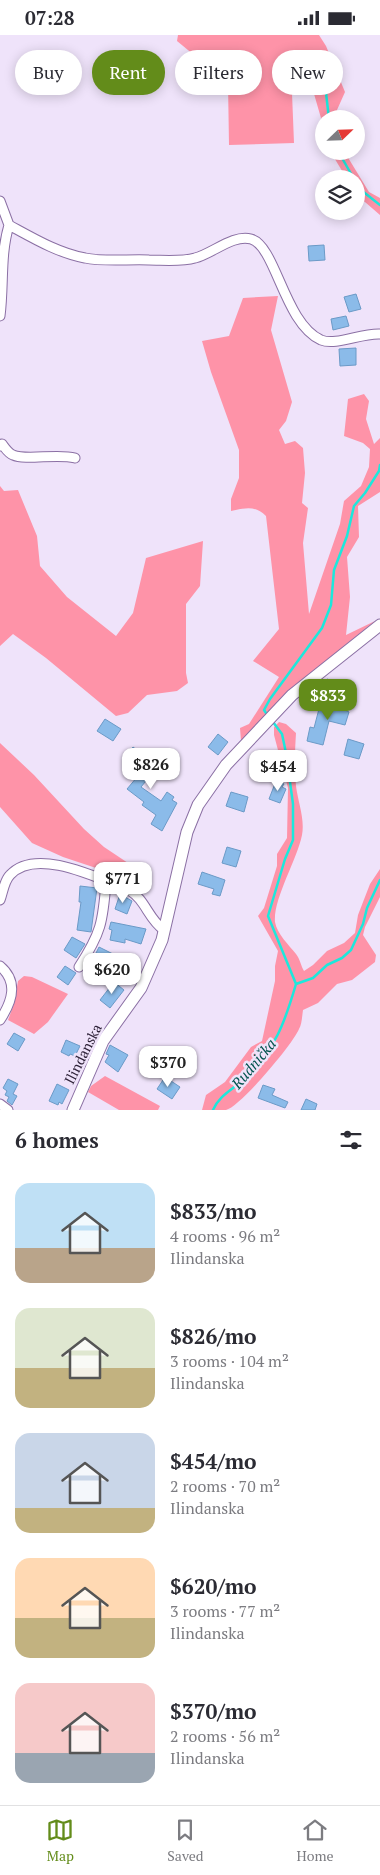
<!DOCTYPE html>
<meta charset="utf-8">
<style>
body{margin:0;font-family:"PT Serif",serif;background:#f2f2f3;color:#2b2b33;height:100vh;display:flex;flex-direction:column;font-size:19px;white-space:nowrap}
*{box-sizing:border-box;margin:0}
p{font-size:16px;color:#7c7c81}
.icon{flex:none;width:28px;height:28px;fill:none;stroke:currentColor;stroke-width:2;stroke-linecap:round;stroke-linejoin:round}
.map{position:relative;height:1075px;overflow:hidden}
.sheet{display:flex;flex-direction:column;background:#fff;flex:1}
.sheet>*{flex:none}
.banner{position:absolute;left:15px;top:15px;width:350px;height:45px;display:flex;gap:10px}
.needle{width:32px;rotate:67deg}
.controls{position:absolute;left:315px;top:75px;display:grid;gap:10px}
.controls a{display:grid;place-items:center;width:50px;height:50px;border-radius:50%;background:#fff;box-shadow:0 2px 12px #0003;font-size:25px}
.price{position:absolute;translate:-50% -42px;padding:0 11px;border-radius:10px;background:#fff;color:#222;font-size:16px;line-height:32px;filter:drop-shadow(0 1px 2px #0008)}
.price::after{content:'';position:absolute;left:50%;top:30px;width:15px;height:11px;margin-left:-8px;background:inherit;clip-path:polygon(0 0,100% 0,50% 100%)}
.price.current{background:#638c1a;color:#fff}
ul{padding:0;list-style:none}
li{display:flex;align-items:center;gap:15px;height:125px;padding:0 15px}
li span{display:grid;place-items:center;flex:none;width:140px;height:100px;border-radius:15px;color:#555}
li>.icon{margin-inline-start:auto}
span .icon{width:60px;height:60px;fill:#fffc;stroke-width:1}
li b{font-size:21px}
h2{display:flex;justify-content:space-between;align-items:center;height:60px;padding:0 15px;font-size:21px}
.chip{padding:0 18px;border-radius:22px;background:#fff;box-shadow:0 2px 12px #0003;font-size:18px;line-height:45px}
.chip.current{background:#638c1a;color:#fff}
.status{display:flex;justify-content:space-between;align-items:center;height:35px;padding:0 25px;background:#fff;direction:ltr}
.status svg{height:14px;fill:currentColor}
.tabs{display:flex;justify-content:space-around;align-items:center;height:70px;border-top:1px solid #e1e1e2;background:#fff;font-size:14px;color:#7c7c81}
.tabs a{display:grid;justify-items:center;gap:2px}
.tabs .current{color:#638c1a}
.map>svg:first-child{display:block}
</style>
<div class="status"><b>07:28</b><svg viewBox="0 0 49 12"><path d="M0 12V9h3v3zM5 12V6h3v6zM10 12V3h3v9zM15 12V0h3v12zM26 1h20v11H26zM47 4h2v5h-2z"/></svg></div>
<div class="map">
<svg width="380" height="1075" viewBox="0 0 380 1075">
<rect width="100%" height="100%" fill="#efe3fa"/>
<path fill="#fe93a8" d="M178,0H319L326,11L345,57L333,84H324V106L321,83L303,21L290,17L294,39L292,58L294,108L229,110L228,48L177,6Z
M330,116H344L369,157L380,163V180L358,161L356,144H347Z
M278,261L271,295L292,367L286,386L279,395L285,409L295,406L303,413L305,438L302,468L308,473L303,508L309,579L340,489L344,466L361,451L369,432L370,414L363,408L344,401L348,364L364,359L369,366L366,384L374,409L380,403V457L358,471L359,502L347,522L350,562L346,600L375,586L294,652L241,706L240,693L249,689L279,642L253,626L279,594L266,481C255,470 245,473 231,476V464L239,443V415L211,337L202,306L229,301L243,263Z
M0,451L4,456L18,455L37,501L40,531L67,562L116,601L133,578L146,523L203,506L200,551L186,569V638L188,648L177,656L147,660L128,678L116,681L46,623L13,599L0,611Z
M279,687L286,689L296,698C295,715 294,733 296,751C298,767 305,784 302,800C297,825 273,864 275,887C277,899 289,910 296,919C300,924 301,931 304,936L313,930L327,916L344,908L355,898L358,880L370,849L380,834V862L365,892L363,900L376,920L375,927L352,945L337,949L318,968L303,975C302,981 302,989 299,994C293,1009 240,1072 226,1075C218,1075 209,1075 202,1075L206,1060L225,1047L251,1012L262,1006L275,946V931L278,916L258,881L264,873L277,831V819L287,803L288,753L274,700V692Z
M0,708L34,740L84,794L104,812L128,828L129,844L63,822L32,808L0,772Z
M24,941L32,942L68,959L48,987L34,999L8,985L14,969L18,946Z
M105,1041L160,1071L158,1075H119L88,1057L91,1051Z"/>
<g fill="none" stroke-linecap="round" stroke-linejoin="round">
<path stroke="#1ce8dc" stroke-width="2.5" d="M325,49L329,84
M338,116L354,144
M356,147L361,155L380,170
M268,681L264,675L270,664L322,593L331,570L334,535L347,501L354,471L365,458L379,436L380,430
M273,687L282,699L286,718L293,769V805L285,824L268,881L296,949
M296,949L313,943L327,930L342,923L351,915L363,889L367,873L380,845
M213,1075C219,1060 234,1054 245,1043C276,1012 284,990 296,949"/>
</g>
<path fill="#8bbbe9" stroke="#6b9ac7" d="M324,210L325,225L309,226L308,211Z
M356,259L361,274L349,277L344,262Z
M346,281L349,291L333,295L331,284Z
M356,313V330L340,331L339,314Z
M327,644L341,649L337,662L323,657Z
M339,662L348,665L345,675L349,677L345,690L329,686L323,710L307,706L310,692L314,693L320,670L335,675Z
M105,684L121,694L113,706L97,696Z
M218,699L228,707L218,720L208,712Z
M348,704L364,709L359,724L344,720Z
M133,712L161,734L153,743L150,741L141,752L161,766L167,757L174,762L172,765L177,768L162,796L151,789L156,780L142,770L144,767L127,754L143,735L126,721Z
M276,746L284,749L282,752L286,754L280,768L269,764Z
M231,757L248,762L244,777L226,771Z
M227,812L241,816L236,832L222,828Z
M202,837L225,845L220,861L212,859L214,854L198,849Z
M80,851L97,853L91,897L77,895L81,867H79Z
M120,859L132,866L127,879L115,874Z
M111,887L146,894L141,909L125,904V908L110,905L112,895L109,894Z
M72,902L85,909L76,923L64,915Z
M99,912L113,919L106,935L94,930L98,922L95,920Z
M65,931L76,938L68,950L57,942Z
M114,947L124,955L110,973L100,965Z
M14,998L25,1004L18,1016L7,1009Z
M66,1005L80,1011L75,1021L70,1019L69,1021L61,1017Z
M110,1010L128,1020L118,1037L105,1027L109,1020L106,1019Z
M165,1042L180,1052L172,1064L157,1054Z
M8,1044L18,1049L13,1059L17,1061L12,1070L7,1066L9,1062L5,1060L7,1056L3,1053Z
M57,1049L69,1055L62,1069L59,1067L58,1070L49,1066Z
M263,1050L275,1054L272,1060L288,1067L285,1073L258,1063Z
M306,1064L317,1069L315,1075H301Z"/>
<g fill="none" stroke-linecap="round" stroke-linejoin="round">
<defs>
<path id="minor" d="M0,166L9,190C33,203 58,218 85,223C103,227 130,224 149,225C163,225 181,227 195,223C212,219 233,199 251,204C276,211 284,288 321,305C336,311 361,298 380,299
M0,281C4,250 0,220 9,190
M0,411L2,409C5,413 8,418 13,420C26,426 57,418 75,423
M0,865C3,857 4,846 10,840C36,811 100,844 129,855C146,865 148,884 164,895
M0,931C19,947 12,967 0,985
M79,932C101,898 103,887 106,847
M0,1069L8,1075"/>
<path id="tertiary" d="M73,1075L103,1006L141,953L162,905L187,797L198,770L226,730L292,660L380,590"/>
</defs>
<use href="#minor" stroke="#8b70a4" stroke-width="11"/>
<use href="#tertiary" stroke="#8b70a4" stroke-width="13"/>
<use href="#minor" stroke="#fff" stroke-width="9"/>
<use href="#tertiary" stroke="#fff" stroke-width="11"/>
</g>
<g text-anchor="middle" stroke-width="5" stroke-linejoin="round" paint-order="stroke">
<g font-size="14" fill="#2e2238" stroke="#efe3fa">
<text transform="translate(83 1019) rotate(-63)" y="5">Ilindanska</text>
</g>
<g font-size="15" font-style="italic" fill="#00524d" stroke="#efe3fa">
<text transform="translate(254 1029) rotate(-50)" y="5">Rudnička</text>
</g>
</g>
</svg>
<div class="controls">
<a><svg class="needle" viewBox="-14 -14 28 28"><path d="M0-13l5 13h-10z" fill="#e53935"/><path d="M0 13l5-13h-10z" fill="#7c7c81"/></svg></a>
<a><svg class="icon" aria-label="layers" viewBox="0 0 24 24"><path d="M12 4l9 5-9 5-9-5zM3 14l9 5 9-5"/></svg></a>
</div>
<b class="price current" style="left:328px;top:686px">$833</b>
<b class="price" style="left:151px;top:755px">$826</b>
<b class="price" style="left:278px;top:757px">$454</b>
<b class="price" style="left:123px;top:869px">$771</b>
<b class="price" style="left:112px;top:960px">$620</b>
<b class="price" style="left:168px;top:1053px">$370</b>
<div class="banner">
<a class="chip">Buy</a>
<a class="chip current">Rent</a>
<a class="chip">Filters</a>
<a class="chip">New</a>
</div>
</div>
<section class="sheet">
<h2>6 homes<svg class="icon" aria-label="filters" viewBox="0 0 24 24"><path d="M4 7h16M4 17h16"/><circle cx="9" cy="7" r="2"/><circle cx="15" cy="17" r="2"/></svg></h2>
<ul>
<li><span style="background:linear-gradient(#bfe0f5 65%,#b9a48a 0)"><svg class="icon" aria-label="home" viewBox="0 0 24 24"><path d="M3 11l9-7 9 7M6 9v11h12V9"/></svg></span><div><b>$833/mo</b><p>4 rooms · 96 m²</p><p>Ilindanska</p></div></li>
<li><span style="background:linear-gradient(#dfe7d0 60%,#c2b280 0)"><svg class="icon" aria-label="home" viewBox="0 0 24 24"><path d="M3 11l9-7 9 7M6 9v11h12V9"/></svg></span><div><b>$826/mo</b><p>3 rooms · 104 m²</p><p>Ilindanska</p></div></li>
<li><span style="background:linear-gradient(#c9d6e8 75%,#c2b280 0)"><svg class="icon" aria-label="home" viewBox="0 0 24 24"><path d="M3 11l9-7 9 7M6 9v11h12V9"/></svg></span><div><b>$454/mo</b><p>2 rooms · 70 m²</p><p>Ilindanska</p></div></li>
<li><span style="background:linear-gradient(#ffd9b3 60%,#c2b280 0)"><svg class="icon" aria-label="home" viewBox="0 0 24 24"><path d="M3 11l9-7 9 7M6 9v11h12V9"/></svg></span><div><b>$620/mo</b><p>3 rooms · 77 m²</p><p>Ilindanska</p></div></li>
<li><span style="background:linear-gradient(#f6c9c9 70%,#9aa5b1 0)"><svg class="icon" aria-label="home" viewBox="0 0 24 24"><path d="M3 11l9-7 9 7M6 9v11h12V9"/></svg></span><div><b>$370/mo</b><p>2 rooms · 56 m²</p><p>Ilindanska</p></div></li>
</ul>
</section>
<nav class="tabs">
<a class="current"><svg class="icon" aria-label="map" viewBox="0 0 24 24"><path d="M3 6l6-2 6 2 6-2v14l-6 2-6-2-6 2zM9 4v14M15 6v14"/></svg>Map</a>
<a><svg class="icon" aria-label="saved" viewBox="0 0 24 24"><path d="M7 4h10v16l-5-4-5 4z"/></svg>Saved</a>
<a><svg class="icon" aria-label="home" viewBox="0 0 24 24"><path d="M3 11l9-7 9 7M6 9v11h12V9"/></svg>Home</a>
</nav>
